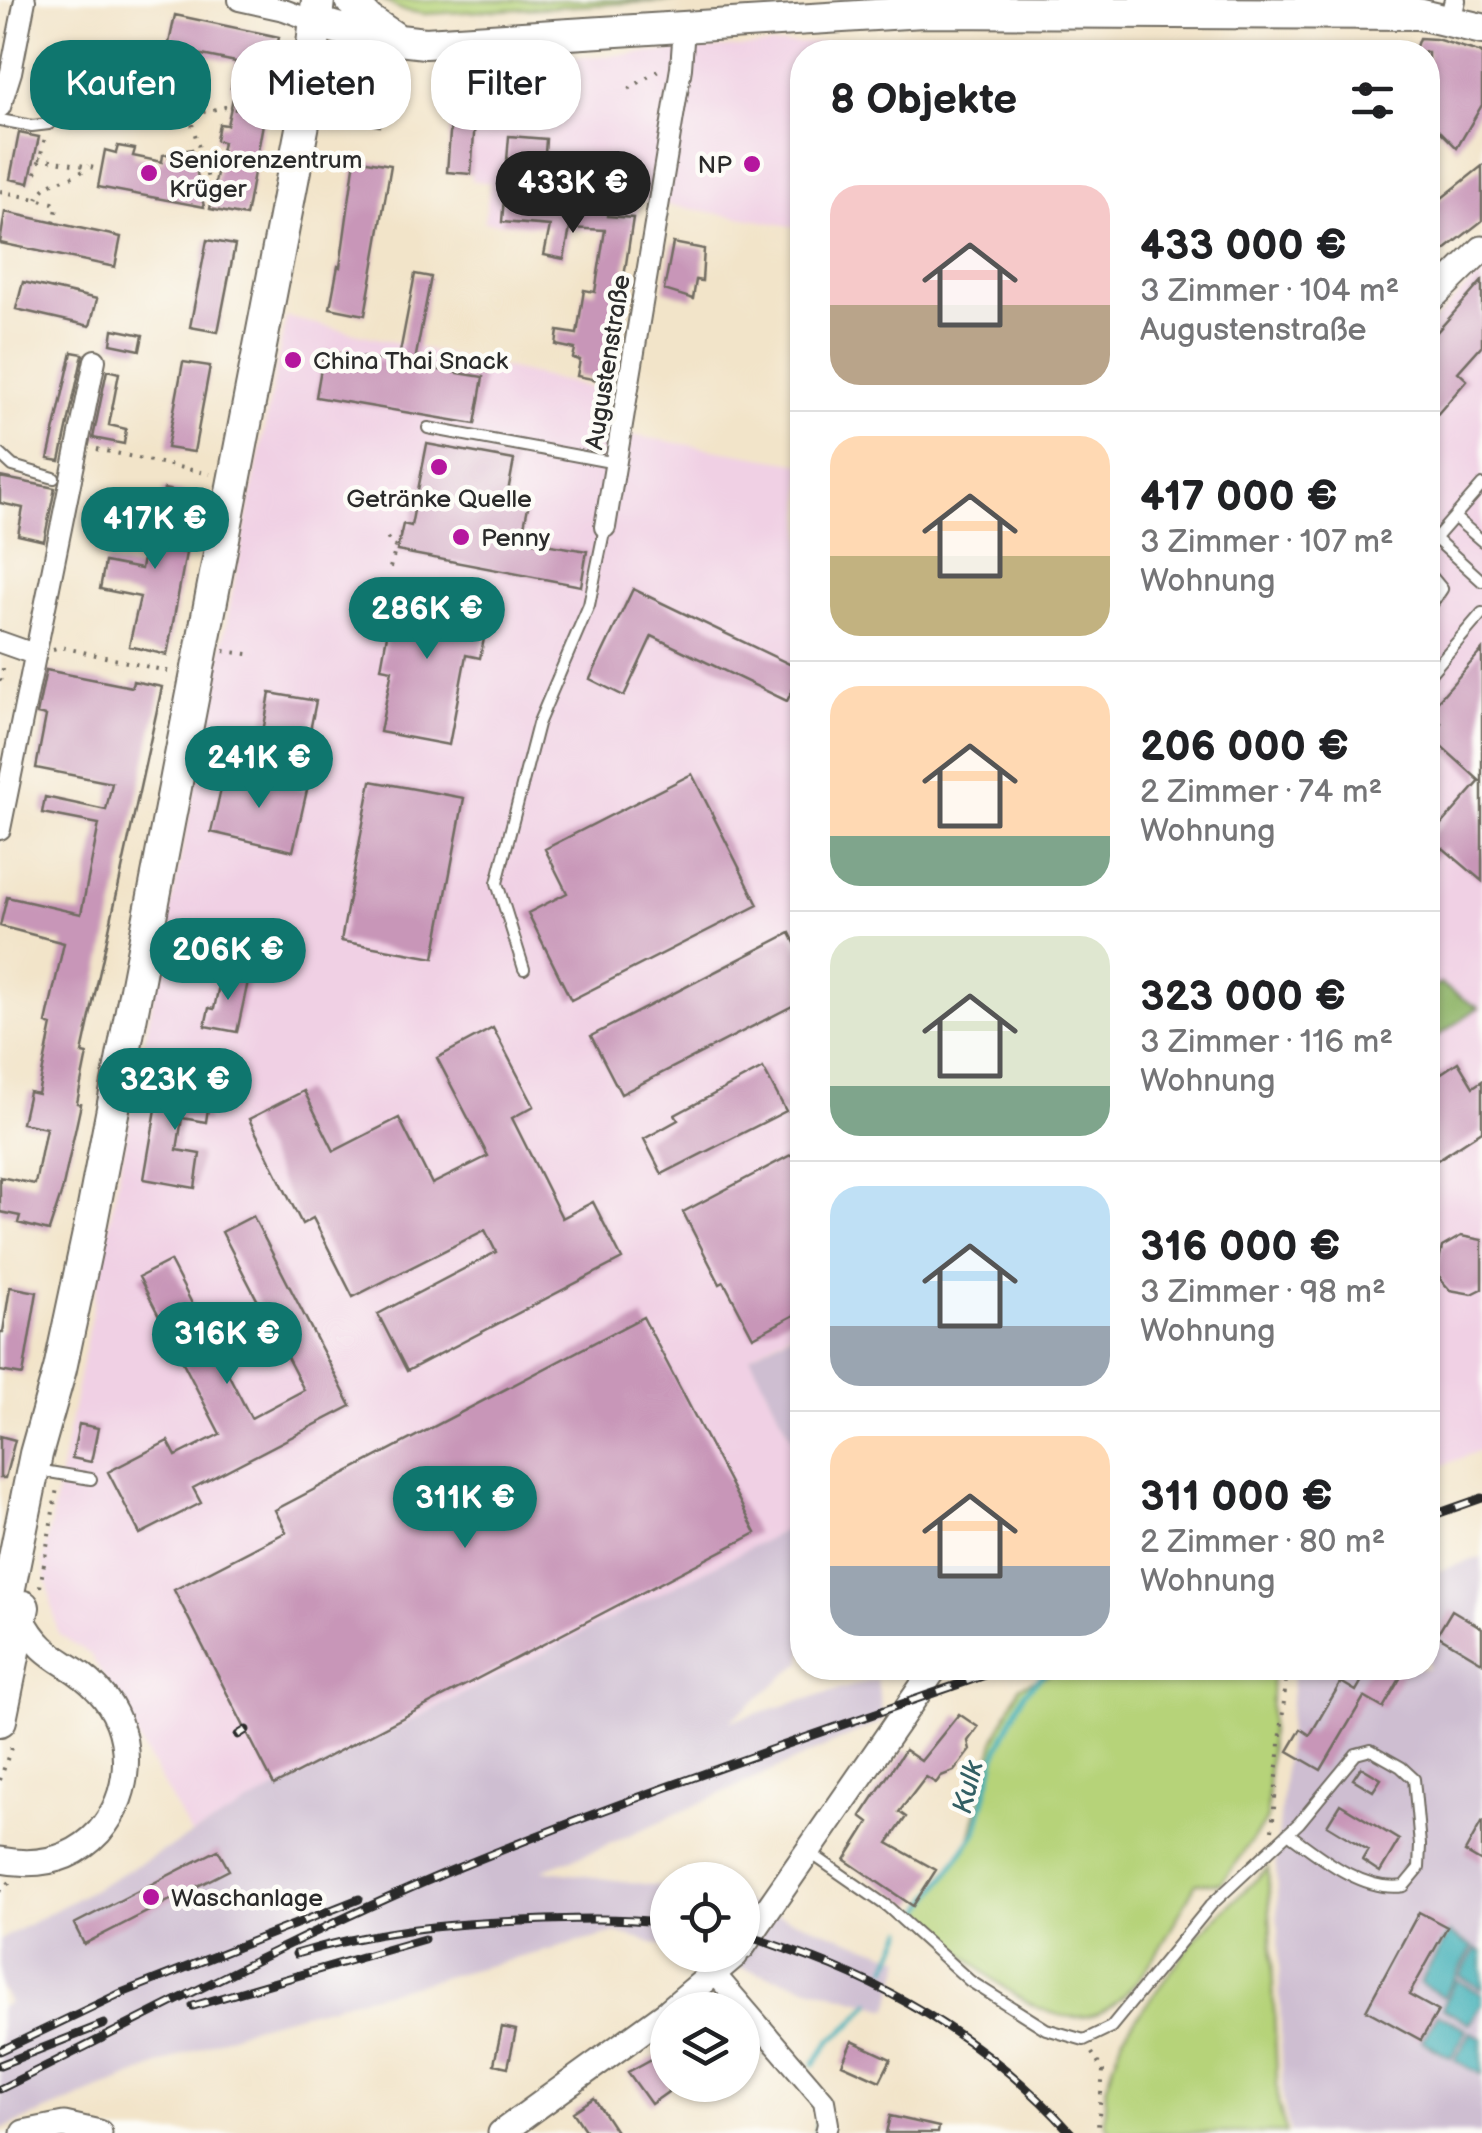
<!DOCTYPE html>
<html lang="de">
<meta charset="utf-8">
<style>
body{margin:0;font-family:"Balsamiq Sans",sans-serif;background:#f2f2f2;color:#202124;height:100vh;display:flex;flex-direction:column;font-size:38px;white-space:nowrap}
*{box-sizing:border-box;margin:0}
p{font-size:32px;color:#757577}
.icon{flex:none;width:55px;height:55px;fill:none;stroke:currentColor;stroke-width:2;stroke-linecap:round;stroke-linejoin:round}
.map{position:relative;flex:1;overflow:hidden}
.sheet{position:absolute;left:790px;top:40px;width:650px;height:1640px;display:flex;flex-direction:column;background:#fff;border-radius:40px;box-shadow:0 2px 8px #0004}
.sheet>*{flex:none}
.banner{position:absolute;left:30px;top:40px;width:610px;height:90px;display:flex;gap:20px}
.buttons{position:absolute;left:650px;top:1862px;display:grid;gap:20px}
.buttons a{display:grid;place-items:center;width:110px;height:110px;border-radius:50%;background:#fff;box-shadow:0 2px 8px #0004;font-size:50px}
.price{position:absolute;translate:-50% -85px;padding:0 22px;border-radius:35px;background:#0f766e;color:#fff;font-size:32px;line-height:65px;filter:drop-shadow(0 2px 5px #0008)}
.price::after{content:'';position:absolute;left:50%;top:60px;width:30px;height:22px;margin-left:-15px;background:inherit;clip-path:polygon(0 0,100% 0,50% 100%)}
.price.active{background:#222;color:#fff}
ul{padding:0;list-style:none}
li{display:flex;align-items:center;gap:30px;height:250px;padding:0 40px}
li+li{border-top:2px solid #e0e0e0}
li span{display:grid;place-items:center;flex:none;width:280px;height:200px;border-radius:30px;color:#555}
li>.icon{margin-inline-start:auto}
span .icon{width:120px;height:120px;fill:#fffc;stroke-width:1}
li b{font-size:42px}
h2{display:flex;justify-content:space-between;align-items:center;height:120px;padding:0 40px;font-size:42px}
.tag{padding:0 35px;border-radius:40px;background:#fff;box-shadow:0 2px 8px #0004;font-size:35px;line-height:90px}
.tag.active{background:#0f766e;color:#fff}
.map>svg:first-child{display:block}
</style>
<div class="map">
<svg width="1482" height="2133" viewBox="0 0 1482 2133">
<rect width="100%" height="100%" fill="#fdfcf7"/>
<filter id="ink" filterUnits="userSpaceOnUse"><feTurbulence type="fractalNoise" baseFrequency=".01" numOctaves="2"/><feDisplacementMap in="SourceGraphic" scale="20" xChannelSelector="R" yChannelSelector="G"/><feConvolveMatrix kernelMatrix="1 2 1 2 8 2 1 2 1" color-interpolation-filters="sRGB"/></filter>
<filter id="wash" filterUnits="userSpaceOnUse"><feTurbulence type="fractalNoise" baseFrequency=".0048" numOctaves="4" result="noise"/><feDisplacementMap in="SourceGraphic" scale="40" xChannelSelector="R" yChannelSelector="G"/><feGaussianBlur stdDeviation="2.25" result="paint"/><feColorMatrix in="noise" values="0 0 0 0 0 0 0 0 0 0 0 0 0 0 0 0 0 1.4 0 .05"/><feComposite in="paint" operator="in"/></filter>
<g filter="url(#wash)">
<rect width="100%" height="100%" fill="#f2e4c9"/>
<path fill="#f0d0e4" d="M921,35V52H802V228L640,200L632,234L484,222L490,183L471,180L478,64Z
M1482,272V1449L1428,1472V1043L1479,1008L1441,984L1428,990V327Z
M286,317L605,391L601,430L802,464V1325L750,1356L802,1459V1521L191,1835L91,1655L58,1634L43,1562Z"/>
<path fill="#cebed1" d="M802,1327V1459L750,1356Z
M802,1521V1662L730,1721L877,1679L883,1721L594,1851L542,1870L667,1887V1947L616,1933L253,2026L0,2130V2007L9,2003L0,1987V1940L265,1795Z
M1482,1557V2133H1290L1283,2100L1276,1861L1294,1668H1428V1574Z
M743,1902L903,1958L889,2009L695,1955H742Z"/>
<path fill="#b6d379" stroke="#707f52" stroke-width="2.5" d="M382,0H684L425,14L402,10Z
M1064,1668H1272L1267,1819L1221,1883H1196C1174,1923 1150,1975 1114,2004C1053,2053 961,1952 921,1912L970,1839L994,1741L1020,1686Z
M1268,1868L1278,2102L1286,2133H1111L1104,2122L1106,2088L1123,2036L1197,1936Z"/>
<path fill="#90b569" stroke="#5e704a" stroke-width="2.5" d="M1440,984L1479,1008L1428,1043V990Z"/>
<path fill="#3daeb6" stroke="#346c70" stroke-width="2.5" d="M1449,1933L1473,1947L1444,1997L1420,1983Z
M1476,1949L1482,1952V1989L1460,1976Z
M1457,1980L1482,1994V2004L1470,2024L1442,2008Z
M1438,2014L1467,2030L1451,2058L1422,2041Z
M1471,2032L1482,2038V2075L1455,2060Z"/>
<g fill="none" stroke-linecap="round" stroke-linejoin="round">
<path stroke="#3daeb6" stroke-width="5" d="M919,1915L976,1832L997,1751L1024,1693L1050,1668
M888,1967L904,1930
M814,2064L831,2040L853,2023L870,2003
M816,2133L818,2118"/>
</g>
<g id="blocks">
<path fill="#c896b8" d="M175,15L279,37L246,216L210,209L223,142L216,140L219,124L227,125L235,89L231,88L236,62L168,48Z
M1419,38L1436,39L1482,53V105L1457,148L1428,119V52H1414Z
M350,75L387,82L379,126L342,119Z
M454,80L478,82L471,174L447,172Z
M19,133L39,137L29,183L10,179Z
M509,136L546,139L545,154L613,160L608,216L633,218L608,382L577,376L580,360L573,358L575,349L556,345L558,331L577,334L584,290L595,292L605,230L570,228L564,259L544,255L550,226L502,222Z
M118,146L135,149L133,156L162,162L163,155L192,149L204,207L98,187L105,150L116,153Z
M355,159L391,165L365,315L330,308L338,266L340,267Z
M1482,166V221L1428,263V209Z
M5,212L121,237L115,267L0,243Z
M207,240L235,245L218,332L190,327Z
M673,243L704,249L702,281L696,280L693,299L664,290Z
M415,274L431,277L414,366L483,377L475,424L316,397L324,351L398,363Z
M1482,281V345L1458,372L1467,380L1428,425V342Z
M23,282L97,299L90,326L16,309Z
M113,329L143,335L140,350L111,344Z
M72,352L83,354L60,461L48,459Z
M183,362L210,366L194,452L167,448Z
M107,370L119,373L109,425L126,429L124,444L93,438Z
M427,444L514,460L506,502L528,507L521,540L587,551L581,586L397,551L403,524L411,526Z
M0,477L55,488L44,541L18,535L23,508L0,503Z
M164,489L192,495L180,552L186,553L167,655L129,646L140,597L100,589L105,562L141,569L147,536L138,534L146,500L161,503Z
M396,585L476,600L472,622L487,624L480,658L466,655L449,745L380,732L392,670L381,668Z
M633,589L802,670L787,701L652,636L624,696L590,679Z
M1482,650V881L1443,848L1428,865V840L1480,781L1430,736L1441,723L1428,712Z
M46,670L132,687L133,681L162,687L82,1053L87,1054L77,1103L81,1104L62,1191L49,1231L18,1223L20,1216L0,1212V1177L35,1184L46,1128L22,1123L29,1092L38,1094L52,1025L46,1023L64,943L0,926L7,897L81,914L99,824L42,813L45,797L106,810L112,783L36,768L46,716L37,714Z
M270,693L316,701L308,741L263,732Z
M225,772L307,790L293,851L211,832Z
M692,774L758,905L571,1000L528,913L567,893L545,849Z
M371,781L464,798L434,958L341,941Z
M790,933L802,957V1001L621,1094L591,1036Z
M222,971L249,977L237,1032L205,1026L209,1008L214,1009Z
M493,1028L534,1106L512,1118L562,1218L593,1202L622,1259L407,1371L378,1314L496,1252L485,1230L353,1297L313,1218L302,1224L249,1119L304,1091L334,1151L399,1118L432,1184L488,1156L437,1058Z
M1458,1062L1473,1087L1482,1081V1131L1428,1166V1082Z
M763,1068L786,1111L662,1174L644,1139L678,1120L675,1115Z
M161,1080L211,1088L206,1122L182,1118L177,1150L200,1154L195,1188L144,1179Z
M802,1149V1311L753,1337L724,1282L720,1284L683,1212Z
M253,1216L351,1406L193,1488L201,1503L140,1534L108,1472L168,1441L176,1456L220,1434L139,1277L170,1261L251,1418L304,1390L222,1232Z
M1461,1236L1482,1240V1289L1472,1294L1450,1290L1441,1280L1437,1269L1442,1247Z
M10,1287L37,1292L23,1375L0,1371V1332H3Z
M643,1317L756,1533L274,1785L174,1590L286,1532L275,1510Z
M79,1424L98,1428L91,1462L72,1458Z
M0,1436L15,1440L5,1478H0Z
M1452,1610L1482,1628V1662L1437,1635Z
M1369,1668H1406L1383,1708L1364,1697L1321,1770L1288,1751L1301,1729L1310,1735L1341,1682L1356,1691Z
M959,1714L978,1727L968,1741L970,1750L954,1771L941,1776L936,1783L926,1777L899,1812L906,1817L888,1843L936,1870L913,1906L845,1860L869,1822L861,1816L905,1750L921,1761Z
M1361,1767L1381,1779L1373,1791L1353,1779Z
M1340,1804L1399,1840L1380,1872L1362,1860L1368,1850L1327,1825Z
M1482,1821V1862L1465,1852Z
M218,1850L229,1870L84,1944L74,1924Z
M1419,1912L1447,1927L1409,1995L1438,2011L1421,2040L1366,2010Z
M502,2027L516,2030L508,2067L494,2064Z
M852,2041L891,2059L880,2081L842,2064Z
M668,2050V2092L651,2104L628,2072Z
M594,2098L617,2133H587L573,2112Z
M890,2116L939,2127L938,2133H886Z"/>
</g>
</g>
<g filter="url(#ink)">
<use href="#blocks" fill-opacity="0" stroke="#716c62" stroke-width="2.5"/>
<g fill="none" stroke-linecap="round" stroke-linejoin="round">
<defs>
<path id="service" d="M0,120L32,126L49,124L78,103L103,98L141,108L189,114
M428,428L616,463
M0,454L13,466L54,478
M1454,517L1482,541
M1428,532L1482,581
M1428,547L1482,485
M1428,572L1442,589L1428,610
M1428,676L1482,613
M524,969L497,883L538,724L589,605L605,527
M49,1472L91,1479
M809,1852L888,1907L970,1981L1046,2029L1084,2040L1111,2027L1211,1905L1299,1823L1356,1754L1371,1750L1401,1767L1414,1779L1420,1845L1419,1868L1404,1886C1364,1893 1319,1856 1288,1833"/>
<path id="minor" d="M239,0L284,10L316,22
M1450,20L1455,0
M0,107L11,72L25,0
M605,527L681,68L684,28
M0,642L34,654
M0,829L95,360
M715,1974L824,2101L828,2124L826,2133"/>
<path id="tertiary" d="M1428,302L1482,249
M0,1860C37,1867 72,1861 99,1832C134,1792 135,1729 98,1690C70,1659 44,1663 21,1617
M742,1947L935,1668
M670,2010L735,1955
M24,2133L64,2125L99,2133
M501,2133L668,2012"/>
<path id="secondary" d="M350,0L369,20L394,37
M316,22L364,36L425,43L923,12L1418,14L1482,29"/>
<path id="primary" d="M0,1632L36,1454L60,1369L89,1233L306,108L318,0
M0,1720L23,1607"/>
</defs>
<use href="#service" stroke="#716c62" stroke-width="14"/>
<use href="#minor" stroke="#716c62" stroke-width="24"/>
<use href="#tertiary" stroke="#716c62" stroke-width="29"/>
<use href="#secondary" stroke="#716c62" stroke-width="34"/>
<use href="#primary" stroke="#716c62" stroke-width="36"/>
<path stroke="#716c62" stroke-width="4" stroke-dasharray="2.5 8" stroke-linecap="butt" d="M496,60L498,76L503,83
M337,67L355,59
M629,89L663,67
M203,112L225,107L269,115L270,104L283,106
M192,124L208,179
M39,158L101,169
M36,173L45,138
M0,191L53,203L57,208L54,223
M37,199C48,176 72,183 89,166
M97,449L210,474
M387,538L396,548L389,571
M53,649L61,647L171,672
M224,651L254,655
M0,681L5,661
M40,1587L57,1488
M0,1780L13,1742
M1272,1830L1287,1668
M0,1891L10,1882
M1092,2053L1103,2071L1098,2127L1102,2133"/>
<use href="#service" stroke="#fff" stroke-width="10"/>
<use href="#minor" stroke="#fff" stroke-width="20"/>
<use href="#tertiary" stroke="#fff" stroke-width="25"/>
<use href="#secondary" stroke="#fff" stroke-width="30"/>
<use href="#primary" stroke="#fff" stroke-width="32"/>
<defs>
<path id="rail" d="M1428,1517L1482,1498
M238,1735L246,1730
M742,1935C760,1939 777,1946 794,1952C899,1988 997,2050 1071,2133
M296,1954C371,1931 444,1924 522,1921C571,1919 619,1917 668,1923
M193,2006L424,1939
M0,2051L119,1994L359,1899
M0,2065L104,2024
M0,2089C147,2017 292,1938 443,1874C627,1797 818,1734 1005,1668"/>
</defs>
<use href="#rail" stroke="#2b2b2b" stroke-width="9"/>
<use href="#rail" stroke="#fdfcf7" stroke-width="5" stroke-dasharray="15" stroke-linecap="butt"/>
</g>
</g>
<g fill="#b5179e" stroke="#fdfcf7" stroke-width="4">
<circle cx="752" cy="164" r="10"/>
<circle cx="149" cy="173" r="10"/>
<circle cx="293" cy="360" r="10"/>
<circle cx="439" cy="467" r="10"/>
<circle cx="461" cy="537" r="10"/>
<circle cx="151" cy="1897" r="10"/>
</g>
<g text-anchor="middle" stroke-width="9" stroke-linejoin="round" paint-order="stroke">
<g font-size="25" fill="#2b2b2b" stroke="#fdfcf7" text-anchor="start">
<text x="169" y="168">Seniorenzentrum<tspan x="169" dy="29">Krüger</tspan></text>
<text x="732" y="173" text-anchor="end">NP</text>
<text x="313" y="369">China Thai Snack</text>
<text x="439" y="507" text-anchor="middle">Getränke Quelle</text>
<text x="481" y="546">Penny</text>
<text x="171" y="1906">Waschanlage</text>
</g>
<g font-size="25" fill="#2b2b2b" stroke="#fdfcf7">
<text transform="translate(607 362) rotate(-81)" y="9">Augustenstraße</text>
</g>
<g font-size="28" font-style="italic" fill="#325f63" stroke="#fdfcf7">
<text transform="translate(967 1787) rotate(-76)" y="10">Kulk</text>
</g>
</g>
</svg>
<div class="buttons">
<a><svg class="icon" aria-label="locate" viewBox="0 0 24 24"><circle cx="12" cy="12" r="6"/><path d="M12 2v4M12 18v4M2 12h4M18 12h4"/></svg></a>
<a><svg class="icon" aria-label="layers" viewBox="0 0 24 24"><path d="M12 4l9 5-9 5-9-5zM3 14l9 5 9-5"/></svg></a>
</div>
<b class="price active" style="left:573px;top:236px">433K €</b>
<b class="price" style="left:155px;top:572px">417K €</b>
<b class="price" style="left:427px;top:662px">286K €</b>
<b class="price" style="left:259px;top:811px">241K €</b>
<b class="price" style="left:228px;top:1003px">206K €</b>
<b class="price" style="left:175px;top:1133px">323K €</b>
<b class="price" style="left:227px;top:1387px">316K €</b>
<b class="price" style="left:465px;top:1551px">311K €</b>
<div class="banner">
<a class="tag active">Kaufen</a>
<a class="tag">Mieten</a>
<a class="tag">Filter</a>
</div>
<section class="sheet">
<h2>8 Objekte<svg class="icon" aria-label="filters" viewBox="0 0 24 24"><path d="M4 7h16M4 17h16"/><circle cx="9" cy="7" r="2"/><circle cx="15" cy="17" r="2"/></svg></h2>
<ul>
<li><span style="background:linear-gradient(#f6c9c9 60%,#b9a48a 0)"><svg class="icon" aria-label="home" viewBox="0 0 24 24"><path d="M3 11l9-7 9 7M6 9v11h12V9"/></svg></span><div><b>433 000 €</b><p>3 Zimmer · 104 m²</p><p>Augustenstraße</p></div></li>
<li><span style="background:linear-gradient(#ffd9b3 60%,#c2b280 0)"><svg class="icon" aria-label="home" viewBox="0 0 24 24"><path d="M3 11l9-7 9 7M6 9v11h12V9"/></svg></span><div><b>417 000 €</b><p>3 Zimmer · 107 m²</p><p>Wohnung</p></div></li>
<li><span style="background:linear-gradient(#ffd9b3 75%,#7fa58c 0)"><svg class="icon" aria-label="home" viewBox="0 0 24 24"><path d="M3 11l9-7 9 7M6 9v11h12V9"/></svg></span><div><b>206 000 €</b><p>2 Zimmer · 74 m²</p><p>Wohnung</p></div></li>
<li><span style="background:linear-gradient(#dfe7d0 75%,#7fa58c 0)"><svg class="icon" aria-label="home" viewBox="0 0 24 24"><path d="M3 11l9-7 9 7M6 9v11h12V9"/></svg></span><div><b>323 000 €</b><p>3 Zimmer · 116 m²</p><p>Wohnung</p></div></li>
<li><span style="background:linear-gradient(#bfe0f5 70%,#9aa5b1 0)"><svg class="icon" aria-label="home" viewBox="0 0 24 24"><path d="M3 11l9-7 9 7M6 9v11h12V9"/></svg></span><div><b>316 000 €</b><p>3 Zimmer · 98 m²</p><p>Wohnung</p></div></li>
<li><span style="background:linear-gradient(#ffd9b3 65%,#9aa5b1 0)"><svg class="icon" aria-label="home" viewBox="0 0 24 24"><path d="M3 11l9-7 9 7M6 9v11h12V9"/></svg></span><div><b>311 000 €</b><p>2 Zimmer · 80 m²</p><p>Wohnung</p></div></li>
</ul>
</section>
</div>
